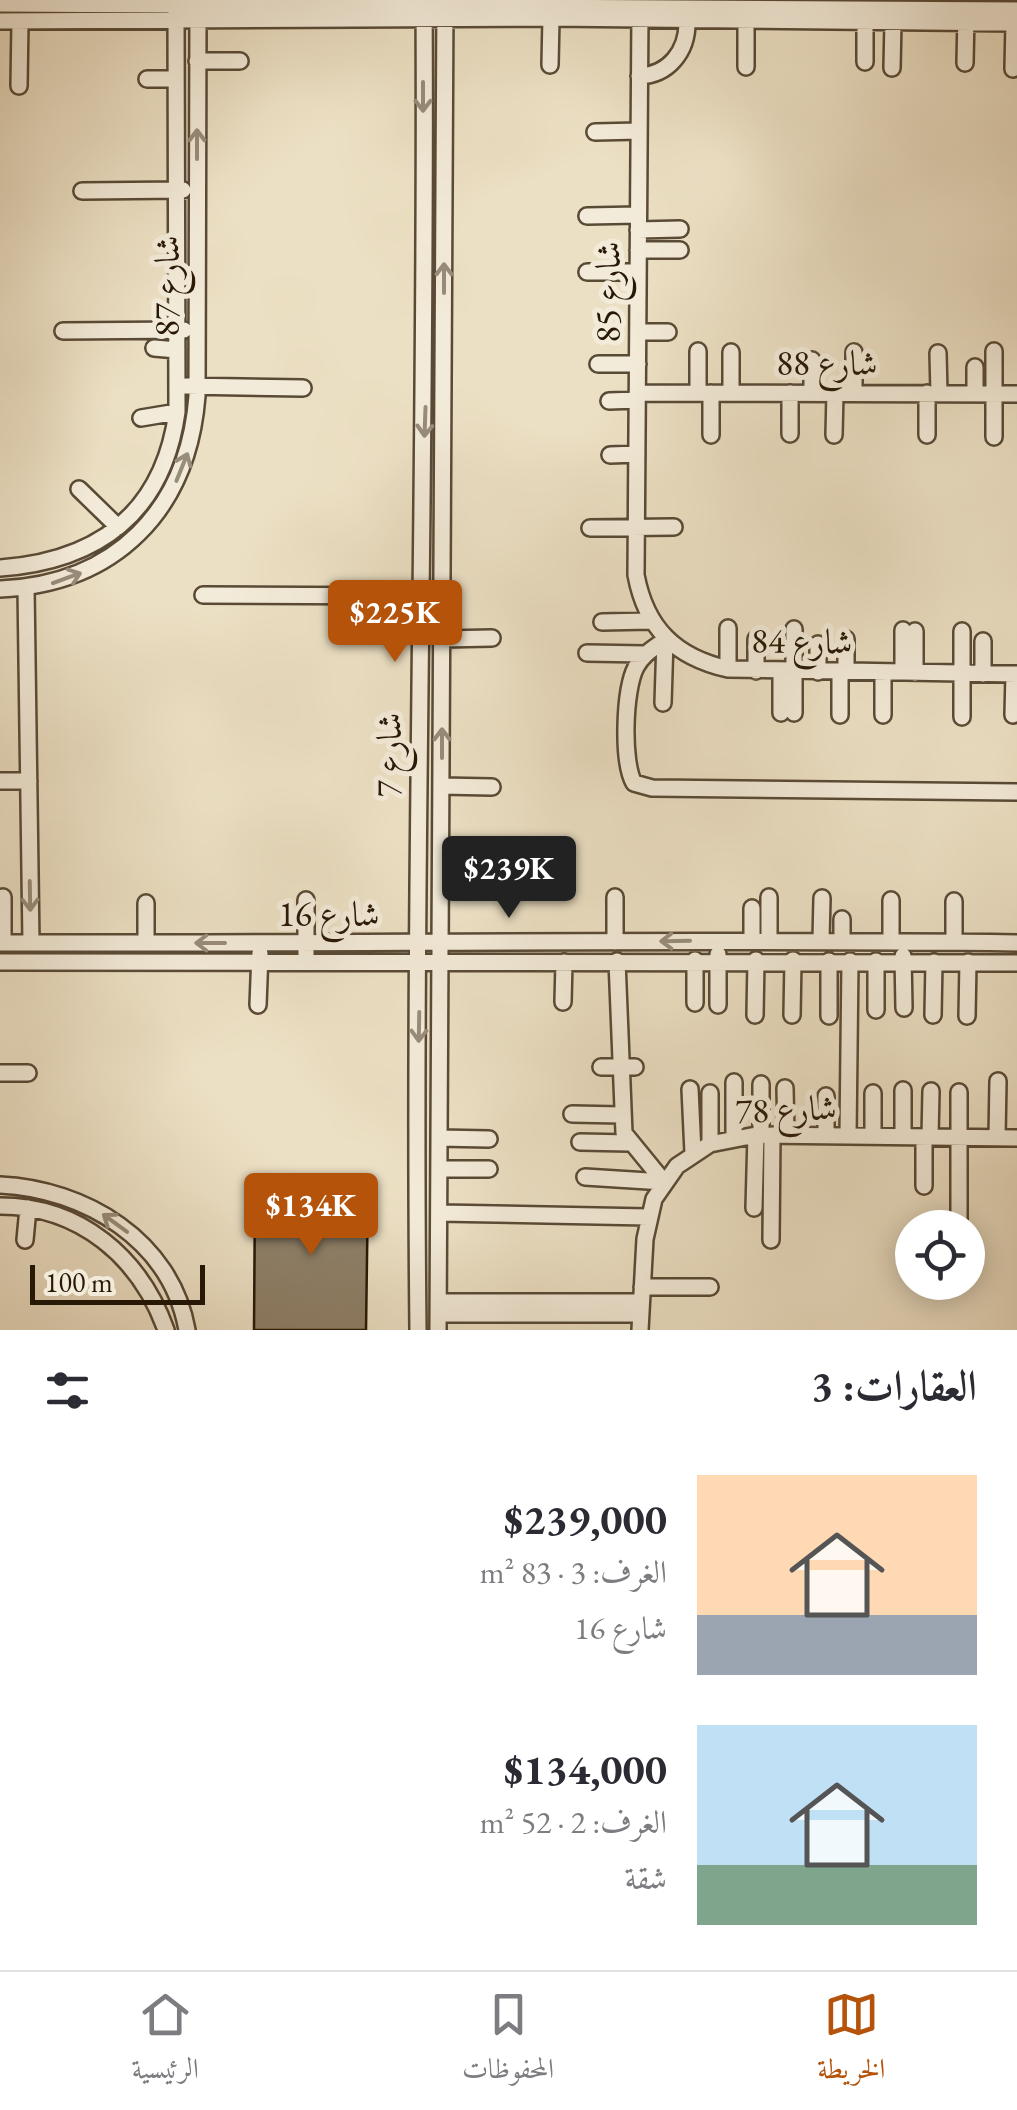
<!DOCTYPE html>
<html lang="ar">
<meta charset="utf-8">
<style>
body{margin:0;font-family:"EB Garamond",Amiri,serif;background:#f7f7f7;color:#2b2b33;direction:rtl;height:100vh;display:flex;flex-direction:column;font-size:38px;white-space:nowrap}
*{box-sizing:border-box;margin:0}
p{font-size:32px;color:#7c7c81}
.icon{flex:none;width:55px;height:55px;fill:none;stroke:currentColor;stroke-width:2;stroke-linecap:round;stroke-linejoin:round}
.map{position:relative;height:1330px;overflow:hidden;direction:ltr}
.sheet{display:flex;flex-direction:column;background:#fff;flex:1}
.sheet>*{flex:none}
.tools{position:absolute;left:895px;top:1210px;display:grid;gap:20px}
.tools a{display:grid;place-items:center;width:90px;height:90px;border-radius:50%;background:#fff;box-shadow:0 5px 25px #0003;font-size:50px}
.scale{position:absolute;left:30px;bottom:25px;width:175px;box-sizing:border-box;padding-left:10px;border:5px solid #281806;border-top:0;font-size:28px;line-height:35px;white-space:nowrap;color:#281806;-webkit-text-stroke:8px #f3ebd9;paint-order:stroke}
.price{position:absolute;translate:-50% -85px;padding:0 22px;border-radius:10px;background:#b45309;color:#fff;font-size:32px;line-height:65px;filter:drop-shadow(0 2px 5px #0008)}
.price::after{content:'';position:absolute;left:50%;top:60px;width:30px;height:22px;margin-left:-15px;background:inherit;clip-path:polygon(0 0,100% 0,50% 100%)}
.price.active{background:#222;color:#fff}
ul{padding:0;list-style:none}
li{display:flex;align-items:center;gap:30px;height:250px;padding:0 40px}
li span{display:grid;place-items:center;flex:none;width:280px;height:200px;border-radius:0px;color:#555}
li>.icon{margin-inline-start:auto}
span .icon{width:120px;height:120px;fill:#fffc;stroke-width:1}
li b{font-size:42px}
h2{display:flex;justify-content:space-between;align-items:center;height:120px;padding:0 40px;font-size:42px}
.tabs{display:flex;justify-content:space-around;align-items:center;height:140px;border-top:2px solid #e1e1e2;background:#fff;font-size:28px;color:#7c7c81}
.tabs a{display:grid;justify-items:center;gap:5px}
.tabs .active{color:#b45309}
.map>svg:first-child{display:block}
</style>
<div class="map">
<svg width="1017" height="1330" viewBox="0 0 1017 1330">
<rect width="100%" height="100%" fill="#ece0c4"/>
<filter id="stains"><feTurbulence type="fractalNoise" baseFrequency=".002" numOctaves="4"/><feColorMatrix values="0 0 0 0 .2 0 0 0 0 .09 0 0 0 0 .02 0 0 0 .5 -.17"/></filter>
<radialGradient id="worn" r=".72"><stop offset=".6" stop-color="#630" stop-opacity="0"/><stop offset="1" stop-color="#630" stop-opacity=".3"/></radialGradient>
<path fill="#8e8069" stroke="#281806" stroke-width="2.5" d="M255,1186L368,1188L366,1330H254Z"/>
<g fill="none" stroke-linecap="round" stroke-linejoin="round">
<defs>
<path id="minor" d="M0,4L1017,10
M640,11L636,575C646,628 675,657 728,669L1017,674
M0,21L551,18L1017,23
M197,61H240
M865,62V22
M965,63L966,14
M550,65L551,18
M746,67V23
M892,68L893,22
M1013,69L1014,23
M639,76C669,75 687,51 687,23
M147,79H176
M19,86L20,21
M595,132L639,131
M82,191L183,190
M587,216L638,215
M638,230L680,229
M638,250H680
M587,272H638
M63,331L184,330
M638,332H668
M154,348L177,350
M938,353L939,393
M598,364H638
M975,367V393
M186,386L303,388
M637,393L1017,394
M698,393V351
M731,393V352
M812,393V360
M854,393V352
M609,401L637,400
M141,418L177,412
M790,434V393
M711,435V393
M834,435L835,393
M927,435V393
M994,437V351
M610,455L637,454
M79,489L118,527
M590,528L674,527
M0,568C98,561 163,513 177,412L176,12
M26,588L31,943
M0,589C115,584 188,511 197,396L198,12
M203,595L418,596
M602,622L650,621
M915,631V673
M442,639L492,638
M665,640C654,648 643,654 636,667C624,690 622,762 634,783L652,788L1017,792
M587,653L645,654
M728,669V628
M756,671V639
M781,671V713
M818,672V644
M846,672V639
M903,672V630
M983,674V641
M663,703L665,640
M794,713V629
M840,715V672
M883,715V672
M1013,715L1014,674
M962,717V631
M0,781H29
M441,786L492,787
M3,897V943
M146,903V943
M752,939V908
M769,940V897
M821,940L822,898
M842,941V919
M615,942V897
M891,942V900
M954,942V901
M0,943C339,944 678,939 1017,943
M306,954V900
M903,956L904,1008
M617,961L624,1133L664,1182
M0,962L1017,963
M563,1002L564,962
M695,1003V960
M258,1005L260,953
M718,1005V954
M876,1010V961
M755,1015L756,960
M792,1015L793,960
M933,1015L934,962
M829,1016V961
M967,1016L968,962
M601,1067H635
M0,1073H28
M785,1088L786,1135
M690,1089L693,1153
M959,1092V1228
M572,1114L621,1115
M761,1135V1084
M826,1136V1096
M848,1136L850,961
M873,1136V1093
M903,1136V1090
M734,1137V1082
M924,1137V1186
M930,1137L931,1091
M997,1137L998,1081
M439,1138L489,1139
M580,1142L629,1143
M710,1144V1093
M439,1169H489
M585,1177L664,1182
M0,1185C85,1189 171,1240 187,1330
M0,1206C80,1206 140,1257 166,1330
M754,1208L756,1135
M439,1213L648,1217
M25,1240L28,1208
M771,1240L772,1135
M642,1287H710
M439,1302H641
M438,1314H641
M418,1330C413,887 427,443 424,0
M438,1330L445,0
M640,1330L645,1239L654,1199L677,1166L710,1144L756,1135L1017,1138"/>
</defs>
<use href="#minor" stroke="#594a36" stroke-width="20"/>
<use href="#minor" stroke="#f3ebd9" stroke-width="15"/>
</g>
<defs><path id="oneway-shaft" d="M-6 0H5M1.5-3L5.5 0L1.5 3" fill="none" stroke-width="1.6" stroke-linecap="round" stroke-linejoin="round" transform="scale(2.5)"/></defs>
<g stroke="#988c7a">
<use href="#oneway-shaft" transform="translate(423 97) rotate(90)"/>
<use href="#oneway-shaft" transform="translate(197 144) rotate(-90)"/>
<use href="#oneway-shaft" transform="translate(444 278) rotate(-90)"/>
<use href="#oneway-shaft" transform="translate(425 422) rotate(92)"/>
<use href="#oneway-shaft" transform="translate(182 467) rotate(-68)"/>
<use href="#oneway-shaft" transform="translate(67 578) rotate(-20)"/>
<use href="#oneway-shaft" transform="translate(442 743) rotate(-90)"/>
<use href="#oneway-shaft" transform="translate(30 896) rotate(89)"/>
<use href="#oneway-shaft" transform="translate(675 941) rotate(179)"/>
<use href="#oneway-shaft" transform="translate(210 943) rotate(-180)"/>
<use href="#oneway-shaft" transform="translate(419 1027) rotate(91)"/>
<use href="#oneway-shaft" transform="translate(115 1223) rotate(-144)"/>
</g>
<g text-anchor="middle" stroke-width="10" stroke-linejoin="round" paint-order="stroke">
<g font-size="35" fill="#281806" stroke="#f3ebd9">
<text transform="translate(167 286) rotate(-90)" y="12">شارع 87</text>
<text transform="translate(608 292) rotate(-90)" y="12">شارع 85</text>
<text x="827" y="375">شارع 88</text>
<text transform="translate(802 641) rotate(1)" y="12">شارع 84</text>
<text transform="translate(389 755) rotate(-90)" y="12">شارع 7</text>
<text x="329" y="926">شارع 16</text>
<text transform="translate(786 1109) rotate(-2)" y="12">شارع 78</text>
</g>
</g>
<rect width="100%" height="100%" filter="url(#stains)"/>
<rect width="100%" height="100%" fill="url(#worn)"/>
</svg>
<div class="tools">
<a><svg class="icon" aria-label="locate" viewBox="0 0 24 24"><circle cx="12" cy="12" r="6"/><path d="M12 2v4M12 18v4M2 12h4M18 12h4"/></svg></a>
</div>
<div class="scale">100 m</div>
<b class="price" style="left:395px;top:665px">$225K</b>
<b class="price active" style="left:509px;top:921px">$239K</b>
<b class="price" style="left:311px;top:1258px">$134K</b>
</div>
<section class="sheet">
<h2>العقارات: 3<svg class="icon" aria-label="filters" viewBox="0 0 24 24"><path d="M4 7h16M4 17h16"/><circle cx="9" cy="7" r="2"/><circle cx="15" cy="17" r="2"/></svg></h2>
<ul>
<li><span style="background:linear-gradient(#ffd9b3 70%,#9aa5b1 0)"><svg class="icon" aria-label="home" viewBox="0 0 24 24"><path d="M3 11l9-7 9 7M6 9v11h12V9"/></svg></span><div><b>$239,000</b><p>الغرف: 3 · 83 m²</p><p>شارع 16</p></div></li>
<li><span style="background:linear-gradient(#bfe0f5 70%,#7fa58c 0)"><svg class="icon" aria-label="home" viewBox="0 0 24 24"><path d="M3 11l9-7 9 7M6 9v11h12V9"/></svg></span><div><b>$134,000</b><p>الغرف: 2 · 52 m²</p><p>شقة</p></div></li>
</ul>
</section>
<nav class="tabs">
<a class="active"><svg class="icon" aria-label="map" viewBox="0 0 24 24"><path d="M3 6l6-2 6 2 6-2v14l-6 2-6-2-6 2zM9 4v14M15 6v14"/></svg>الخريطة</a>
<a><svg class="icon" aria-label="saved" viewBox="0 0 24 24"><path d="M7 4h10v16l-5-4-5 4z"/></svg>المحفوظات</a>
<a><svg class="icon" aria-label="home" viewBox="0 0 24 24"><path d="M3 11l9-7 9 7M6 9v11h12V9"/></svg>الرئيسية</a>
</nav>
